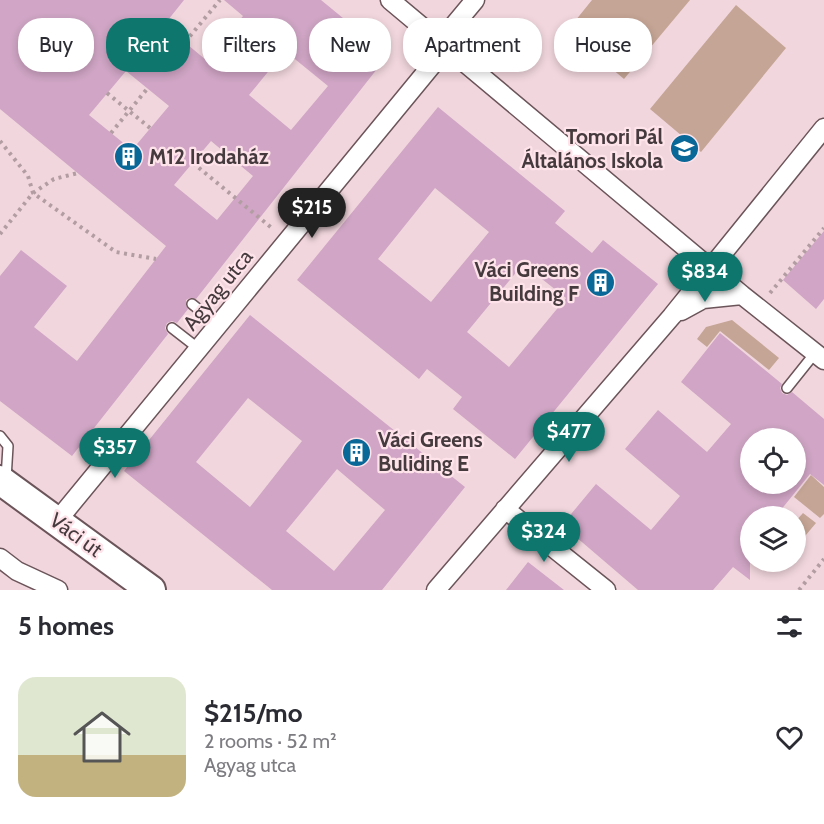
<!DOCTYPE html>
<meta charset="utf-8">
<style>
body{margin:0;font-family:Cabin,sans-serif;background:#f7f7f7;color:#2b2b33;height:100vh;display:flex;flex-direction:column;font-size:22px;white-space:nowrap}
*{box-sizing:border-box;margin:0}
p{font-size:20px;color:#7c7c81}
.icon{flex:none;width:33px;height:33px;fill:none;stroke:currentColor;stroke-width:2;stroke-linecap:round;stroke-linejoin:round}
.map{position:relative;height:590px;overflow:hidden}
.drawer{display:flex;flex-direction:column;background:#fff;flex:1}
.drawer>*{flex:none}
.top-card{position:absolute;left:18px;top:18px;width:789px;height:54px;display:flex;gap:12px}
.tools{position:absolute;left:740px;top:428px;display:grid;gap:12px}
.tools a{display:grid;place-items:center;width:66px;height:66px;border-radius:50%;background:#fff;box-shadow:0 3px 9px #0003;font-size:30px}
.price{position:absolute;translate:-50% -51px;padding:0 14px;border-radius:21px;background:#0f766e;color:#fff;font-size:20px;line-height:39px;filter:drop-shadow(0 2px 3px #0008)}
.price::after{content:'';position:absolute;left:50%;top:36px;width:18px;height:14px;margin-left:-9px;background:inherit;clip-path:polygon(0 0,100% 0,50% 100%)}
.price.current{background:#222;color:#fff}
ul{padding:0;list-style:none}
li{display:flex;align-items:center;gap:18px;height:150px;padding:0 18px}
li span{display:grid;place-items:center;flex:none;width:168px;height:120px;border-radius:18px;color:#555}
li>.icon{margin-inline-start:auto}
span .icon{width:72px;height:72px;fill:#fffc;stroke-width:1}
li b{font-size:26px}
h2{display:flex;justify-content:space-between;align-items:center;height:72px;padding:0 18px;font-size:26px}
.pill{padding:0 21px;border-radius:24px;background:#fff;box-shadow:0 3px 9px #0003;font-size:21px;line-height:54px}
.pill.current{background:#0f766e;color:#fff}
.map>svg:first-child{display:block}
</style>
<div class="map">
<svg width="824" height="590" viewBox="0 0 824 590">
<rect width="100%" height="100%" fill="#f1d6dd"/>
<path fill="#c5a595" d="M592,0H690L624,79L567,31Z
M736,5L786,48L701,152L650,109Z
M732,320L779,358L769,370L720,331L707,347L697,339L706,327Z
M811,475L824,487V514L820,518L794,497Z
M803,513L816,523L795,548V522Z"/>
<path fill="#d0a5c5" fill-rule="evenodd" d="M0,0H184L164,25L206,60L243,16L224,0H321L388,55L196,299L190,298L186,300V306L188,309L177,323L172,321L167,323L165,328L168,334L72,456L0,401V276L21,250L67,286L34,327L77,361L166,246L0,109ZM285,51L328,86L291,130L249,95ZM126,71L169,106L132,150L89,115ZM211,141L253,176L217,220L174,185Z
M438,107L565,211L555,223L592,253L603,240L658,284L515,459L453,409L462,397L427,369L419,379L297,280ZM435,188L489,232L431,302L378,259ZM523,264L566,298L509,367L467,332Z
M824,231V299L816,309L783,280Z
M250,315L465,487L382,590H272L124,471ZM248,398L302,441L250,507L196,462ZM337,469L385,510L334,571L286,531Z
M720,333L782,384L780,388L782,393L787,395L792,392L824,419V485L810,474L776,516H750V580L733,567L713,590H638L562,525L596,484L651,530L680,496L625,449L658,410L707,452L731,424L681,382ZM750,438H795V483H750Z
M528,562L564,590H506Z"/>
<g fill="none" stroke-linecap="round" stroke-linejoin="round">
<defs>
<path id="service" d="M192,304L218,325
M172,328L199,349
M787,388L815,353
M0,436L8,446L6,479"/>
<path id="minor" d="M390,0L742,295L824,360
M681,311L703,299L742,295
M505,509L606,590
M57,521L432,65L440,42L475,0
M0,558L17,571L58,590
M436,590L672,316L824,128"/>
<path id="primary" d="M0,480L151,590"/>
</defs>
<use href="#service" stroke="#6b545a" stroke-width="12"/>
<use href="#minor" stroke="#6b545a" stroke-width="21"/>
<use href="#primary" stroke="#6b545a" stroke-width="32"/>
<path stroke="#b29da2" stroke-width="4" stroke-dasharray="3 4.5" stroke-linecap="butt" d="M185,42L220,0
M107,93L150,128
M111,133L147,89
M0,141L28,176L33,193L116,252L156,259
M193,163L273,229
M0,234L33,193L54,179L78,173
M770,293L824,228
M799,590L824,559"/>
<use href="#service" stroke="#fff" stroke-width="9"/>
<use href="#minor" stroke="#fff" stroke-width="18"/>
<use href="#primary" stroke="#fff" stroke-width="28"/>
</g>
<defs>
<symbol id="school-disc" viewBox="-11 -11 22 22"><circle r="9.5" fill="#096897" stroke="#ffe3ea"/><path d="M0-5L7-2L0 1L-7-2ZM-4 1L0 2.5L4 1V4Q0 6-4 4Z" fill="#fff"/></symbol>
<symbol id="building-disc" viewBox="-11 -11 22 22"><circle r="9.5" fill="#096897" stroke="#ffe3ea"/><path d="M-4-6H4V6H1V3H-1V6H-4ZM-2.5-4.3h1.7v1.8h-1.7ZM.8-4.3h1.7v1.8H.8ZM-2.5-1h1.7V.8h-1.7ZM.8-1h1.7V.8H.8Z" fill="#fff"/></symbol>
</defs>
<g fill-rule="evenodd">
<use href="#school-disc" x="668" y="132" width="33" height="33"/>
<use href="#building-disc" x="112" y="140" width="33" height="33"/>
<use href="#building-disc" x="584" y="266" width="33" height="33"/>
<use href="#building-disc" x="340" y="436" width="33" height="33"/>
</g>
<g text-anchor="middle" stroke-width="4.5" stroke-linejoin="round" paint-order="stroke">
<g font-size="21" font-weight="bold" fill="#453a3d" stroke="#ffe3ea" text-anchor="end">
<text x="663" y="144">Tomori Pál<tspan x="663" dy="24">Általános Iskola</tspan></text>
<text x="149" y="164" text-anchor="start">M12 Irodaház</text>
<text x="579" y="277">Váci Greens<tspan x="579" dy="24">Building F</tspan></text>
<text x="378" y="447" text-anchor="start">Váci Greens<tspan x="378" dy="24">Buliding E</tspan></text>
</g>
<g font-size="21" fill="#453a3d" stroke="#ffe3ea">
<text transform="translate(218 290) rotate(-51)" y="7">Agyag utca</text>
<text transform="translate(76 535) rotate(36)" y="7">Váci út</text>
</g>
</g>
</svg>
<div class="tools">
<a><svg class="icon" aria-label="locate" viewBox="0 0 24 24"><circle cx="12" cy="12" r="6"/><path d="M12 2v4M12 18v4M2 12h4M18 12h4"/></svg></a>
<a><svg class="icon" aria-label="layers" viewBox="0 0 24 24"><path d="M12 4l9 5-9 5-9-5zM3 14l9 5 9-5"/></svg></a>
</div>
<b class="price current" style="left:312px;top:239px">$215</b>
<b class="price" style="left:705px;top:303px">$834</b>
<b class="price" style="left:569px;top:463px">$477</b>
<b class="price" style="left:115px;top:479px">$357</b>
<b class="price" style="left:544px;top:563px">$324</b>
<div class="top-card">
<a class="pill">Buy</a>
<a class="pill current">Rent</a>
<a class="pill">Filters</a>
<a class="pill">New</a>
<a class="pill">Apartment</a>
<a class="pill">House</a>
</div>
</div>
<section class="drawer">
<h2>5 homes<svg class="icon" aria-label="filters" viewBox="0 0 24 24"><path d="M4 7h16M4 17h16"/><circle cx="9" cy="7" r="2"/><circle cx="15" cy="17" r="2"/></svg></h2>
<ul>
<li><span style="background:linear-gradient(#dfe7d0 65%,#c2b280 0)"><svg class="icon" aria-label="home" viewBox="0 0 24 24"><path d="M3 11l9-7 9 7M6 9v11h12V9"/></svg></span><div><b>$215/mo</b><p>2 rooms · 52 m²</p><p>Agyag utca</p></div><svg class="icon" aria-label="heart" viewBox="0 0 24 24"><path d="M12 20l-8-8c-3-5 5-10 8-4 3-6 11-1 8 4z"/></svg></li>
</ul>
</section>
